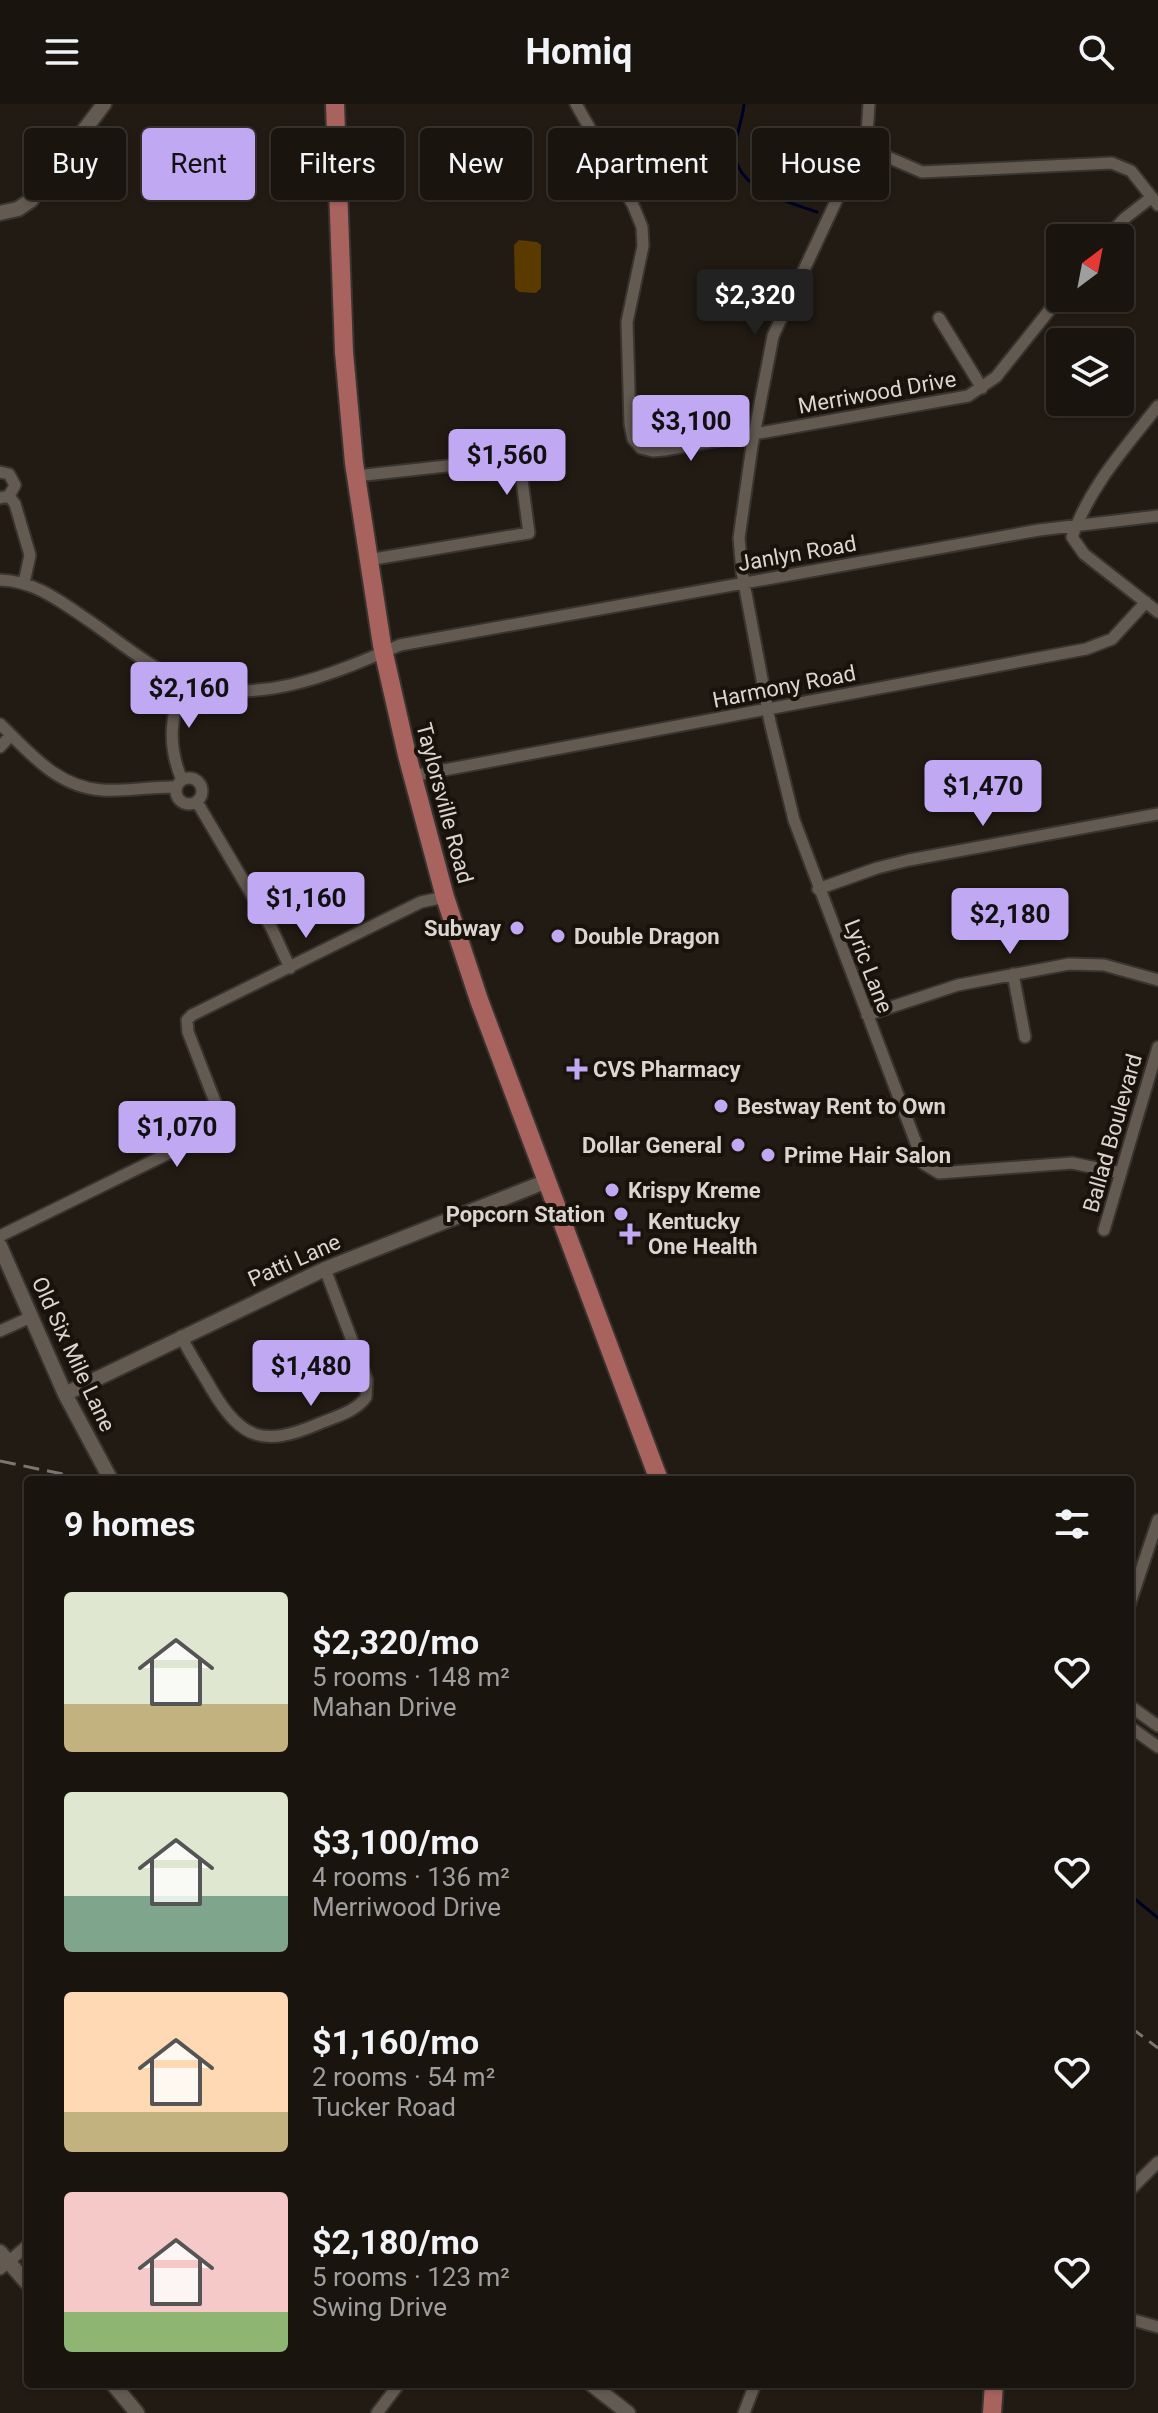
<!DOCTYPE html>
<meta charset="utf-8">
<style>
body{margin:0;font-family:Roboto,sans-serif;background:#26211c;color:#f1f3f6;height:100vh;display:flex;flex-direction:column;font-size:30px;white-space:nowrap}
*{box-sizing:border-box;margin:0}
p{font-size:26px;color:#9f9e9e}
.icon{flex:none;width:44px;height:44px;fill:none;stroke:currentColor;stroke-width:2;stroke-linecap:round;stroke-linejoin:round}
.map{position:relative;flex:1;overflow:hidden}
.side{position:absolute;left:24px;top:1372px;width:1110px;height:912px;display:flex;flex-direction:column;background:#19140e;border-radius:8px;box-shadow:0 2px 6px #0004,0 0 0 2px #37332e}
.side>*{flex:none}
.banner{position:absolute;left:24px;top:24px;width:1110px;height:72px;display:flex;gap:16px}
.needle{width:52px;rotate:32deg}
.buttons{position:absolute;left:1046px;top:120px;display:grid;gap:16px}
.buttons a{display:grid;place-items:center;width:88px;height:88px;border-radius:8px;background:#19140e;box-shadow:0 2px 6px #0004,0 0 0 2px #37332e;font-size:40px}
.price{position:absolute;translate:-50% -68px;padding:0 18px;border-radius:8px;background:#c0a8f3;color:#111;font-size:26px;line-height:52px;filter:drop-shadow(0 2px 4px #0008)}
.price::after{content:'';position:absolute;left:50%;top:48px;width:24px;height:18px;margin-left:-12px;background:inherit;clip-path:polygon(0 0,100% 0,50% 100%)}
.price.current{background:#222;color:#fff}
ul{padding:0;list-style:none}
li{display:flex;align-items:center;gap:24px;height:200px;padding:0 40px}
li span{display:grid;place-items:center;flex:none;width:224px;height:160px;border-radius:8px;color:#555}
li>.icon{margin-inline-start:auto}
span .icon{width:96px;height:96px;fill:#fffc;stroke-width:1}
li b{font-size:34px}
h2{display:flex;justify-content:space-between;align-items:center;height:96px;padding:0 40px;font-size:34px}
.tag{padding:0 28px;border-radius:8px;background:#19140e;box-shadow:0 2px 6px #0004,0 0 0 2px #37332e;font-size:28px;line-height:72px}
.tag.current{background:#c0a8f3;color:#111}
header{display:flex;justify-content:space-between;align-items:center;height:104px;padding:0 40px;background:#19140e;font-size:36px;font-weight:700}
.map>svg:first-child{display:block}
</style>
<header><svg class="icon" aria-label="menu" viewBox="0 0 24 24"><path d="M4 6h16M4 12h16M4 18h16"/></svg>Homiq<svg class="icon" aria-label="search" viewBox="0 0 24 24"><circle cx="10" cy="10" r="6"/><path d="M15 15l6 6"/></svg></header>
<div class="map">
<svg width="1158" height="2309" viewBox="0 0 1158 2309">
<rect width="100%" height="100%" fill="#211b13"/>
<path fill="#5b3a00" d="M519,136L537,138L541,141V184L536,189L519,188L515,184L514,141Z"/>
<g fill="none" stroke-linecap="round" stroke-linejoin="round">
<path stroke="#000025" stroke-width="3" d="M744,0C743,16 734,34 735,49C737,86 789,98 817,108
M1130,1791L1158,1814"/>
<defs>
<path id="minor" d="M576,0L633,101L642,123L643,142L627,218L630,320L633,335L641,344L653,347L664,346L968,292L996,273L1060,193
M869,0L867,31L773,232L752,342L739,434L742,468L770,618L794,716L924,1060L939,1069L1072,1059L1121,1069
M862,42L922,68L1112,59L1131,67L1158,101
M1106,134L1125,114L1152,93
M939,214L982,284
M1158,302C1125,344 1090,382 1072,433L1084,450L1158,508
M0,368L9,370L15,381L9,392L0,394
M356,372L519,354L529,429L368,456
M9,392L15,400L30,451L24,479
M0,476C35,477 60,497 88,516C116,535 150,564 181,576C255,605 333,570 400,541L1039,426L1158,412
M0,620C30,649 57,683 102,686C126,688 152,682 176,683
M0,643L11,631
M412,672L1086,545L1112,535L1146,498
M176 687a13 13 0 1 1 26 0a13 13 0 1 1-26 0Z
M182,676C167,641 170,611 185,577
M197,698L272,825L290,864
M818,785L877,764L909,756L1158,710
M1013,870L1025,933
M867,911L958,881L1069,860L1104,861L1158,876
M1104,1126L1158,943
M0,1132L218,1025L221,1013L188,928L187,916L192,911L421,798L445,793
M0,1227L31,1213
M181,1232C190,1251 202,1268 212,1286C242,1336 264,1343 318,1320C334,1313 356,1308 366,1293L367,1276L325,1165
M1130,1499L1158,1416
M1130,1602L1158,1622
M1130,1623L1158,1643
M1130,2086L1158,2058
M0,2165L28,2141
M1130,2215L1158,2223
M377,2309L399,2280
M744,2309L755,2280"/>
<path id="tertiary" d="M0,109L18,105L31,96L104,0
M0,1142L65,1290L111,1376
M65,1290L325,1165L547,1077
M0,2148L28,2180
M113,2280L137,2309
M591,2280L628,2309"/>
<path id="primary" d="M335,0L344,248L354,359L382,541L407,651L445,793L479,896L659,1376
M992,2309L994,2280"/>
</defs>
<use href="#minor" stroke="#39342f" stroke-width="15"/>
<use href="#tertiary" stroke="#39342f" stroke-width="18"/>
<use href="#primary" stroke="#39342f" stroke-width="22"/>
<use href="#minor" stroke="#635b52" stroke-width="11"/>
<use href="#tertiary" stroke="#635b52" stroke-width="14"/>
<use href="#primary" stroke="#a8635e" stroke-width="18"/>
<path stroke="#7c7670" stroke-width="3" stroke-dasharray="16 8" stroke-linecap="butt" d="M0,1357L91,1376
M1130,1923L1158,1944"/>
</g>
<g fill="#c0a8f3" stroke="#18120a" stroke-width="3">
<circle cx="517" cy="824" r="8"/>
<circle cx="558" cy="832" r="8"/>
<path d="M573 953h8v8h8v8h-8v8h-8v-8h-8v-8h8z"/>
<circle cx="721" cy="1002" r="8"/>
<circle cx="738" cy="1041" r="8"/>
<circle cx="768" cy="1051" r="8"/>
<circle cx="612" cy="1086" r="8"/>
<circle cx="621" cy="1110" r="8"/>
<path d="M626 1118h8v8h8v8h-8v8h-8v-8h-8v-8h8z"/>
</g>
<g text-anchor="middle" stroke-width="8" stroke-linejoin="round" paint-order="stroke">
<g font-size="22" fill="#dad5d0" stroke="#18120a">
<text transform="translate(877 288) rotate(-10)" y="8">Merriwood Drive</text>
<text transform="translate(797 449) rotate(-10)" y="8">Janlyn Road</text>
<text transform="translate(784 582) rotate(-11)" y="8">Harmony Road</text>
<text transform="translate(445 699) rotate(75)" y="8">Taylorsville Road</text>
<text transform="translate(869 862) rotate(69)" y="8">Lyric Lane</text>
<text transform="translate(1112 1029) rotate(-74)" y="8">Ballad Boulevard</text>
<text transform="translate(294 1156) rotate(-24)" y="8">Patti Lane</text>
<text transform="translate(74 1250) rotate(65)" y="8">Old Six Mile Lane</text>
</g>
<g font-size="22" font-weight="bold" fill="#dad5d0" stroke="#18120a" text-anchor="start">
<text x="501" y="832" text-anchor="end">Subway</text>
<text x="574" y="840">Double Dragon</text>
<text x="593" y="973">CVS Pharmacy</text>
<text x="737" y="1010">Bestway Rent to Own</text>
<text x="722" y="1049" text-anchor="end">Dollar General</text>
<text x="784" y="1059">Prime Hair Salon</text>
<text x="628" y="1094">Krispy Kreme</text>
<text x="605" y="1118" text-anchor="end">Popcorn Station</text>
<text x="648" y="1125">Kentucky<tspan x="648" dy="25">One Health</tspan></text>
</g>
</g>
</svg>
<div class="buttons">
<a><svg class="needle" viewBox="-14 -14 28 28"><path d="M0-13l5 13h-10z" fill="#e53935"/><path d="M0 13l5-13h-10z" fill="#9f9e9e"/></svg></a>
<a><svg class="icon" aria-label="layers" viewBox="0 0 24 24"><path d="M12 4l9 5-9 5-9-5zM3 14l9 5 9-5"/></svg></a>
</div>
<b class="price current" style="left:755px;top:233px">$2,320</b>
<b class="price" style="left:691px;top:359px">$3,100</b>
<b class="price" style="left:507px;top:393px">$1,560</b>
<b class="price" style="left:189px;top:626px">$2,160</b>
<b class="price" style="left:983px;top:724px">$1,470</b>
<b class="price" style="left:306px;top:836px">$1,160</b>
<b class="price" style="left:1010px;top:852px">$2,180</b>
<b class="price" style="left:177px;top:1065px">$1,070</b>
<b class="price" style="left:311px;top:1304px">$1,480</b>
<div class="banner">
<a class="tag">Buy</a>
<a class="tag current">Rent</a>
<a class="tag">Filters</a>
<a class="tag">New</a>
<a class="tag">Apartment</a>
<a class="tag">House</a>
</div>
<section class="side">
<h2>9 homes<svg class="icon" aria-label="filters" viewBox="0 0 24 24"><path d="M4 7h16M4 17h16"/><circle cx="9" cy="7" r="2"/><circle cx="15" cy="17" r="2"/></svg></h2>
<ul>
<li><span style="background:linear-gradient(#dfe7d0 70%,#c2b280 0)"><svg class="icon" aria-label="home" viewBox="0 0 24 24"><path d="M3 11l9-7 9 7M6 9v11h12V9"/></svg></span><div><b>$2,320/mo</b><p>5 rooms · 148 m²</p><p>Mahan Drive</p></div><svg class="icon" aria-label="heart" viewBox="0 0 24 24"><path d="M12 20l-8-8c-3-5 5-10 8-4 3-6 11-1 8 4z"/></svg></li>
<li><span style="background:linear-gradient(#dfe7d0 65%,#7fa58c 0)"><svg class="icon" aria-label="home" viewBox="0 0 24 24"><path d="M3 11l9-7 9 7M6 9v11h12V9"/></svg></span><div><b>$3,100/mo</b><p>4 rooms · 136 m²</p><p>Merriwood Drive</p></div><svg class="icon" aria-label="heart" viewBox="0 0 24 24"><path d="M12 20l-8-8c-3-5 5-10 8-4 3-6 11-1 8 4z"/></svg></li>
<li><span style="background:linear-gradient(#ffd9b3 75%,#c2b280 0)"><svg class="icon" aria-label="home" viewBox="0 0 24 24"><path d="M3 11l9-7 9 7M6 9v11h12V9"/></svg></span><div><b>$1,160/mo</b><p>2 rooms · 54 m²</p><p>Tucker Road</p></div><svg class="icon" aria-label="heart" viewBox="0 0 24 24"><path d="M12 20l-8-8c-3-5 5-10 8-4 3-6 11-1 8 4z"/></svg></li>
<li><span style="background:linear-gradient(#f6c9c9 75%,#8fb573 0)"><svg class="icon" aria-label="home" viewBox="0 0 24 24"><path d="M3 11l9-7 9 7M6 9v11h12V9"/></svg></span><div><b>$2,180/mo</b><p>5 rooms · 123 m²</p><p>Swing Drive</p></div><svg class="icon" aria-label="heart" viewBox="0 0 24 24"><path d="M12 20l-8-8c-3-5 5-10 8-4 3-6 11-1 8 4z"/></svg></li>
</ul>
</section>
</div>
